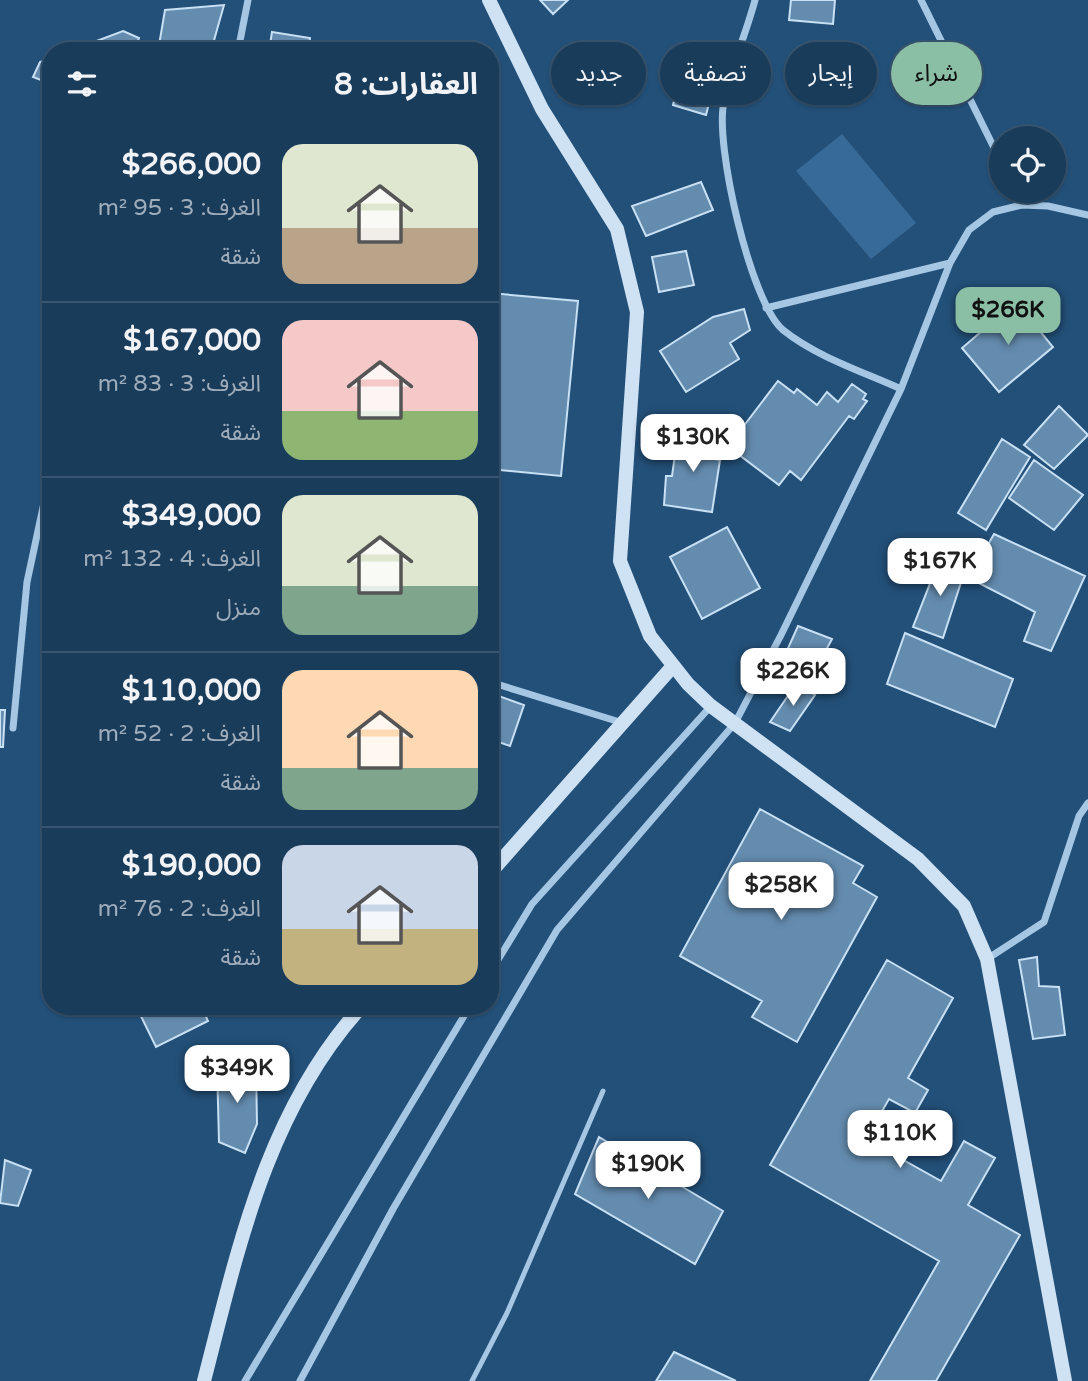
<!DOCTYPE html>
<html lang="ar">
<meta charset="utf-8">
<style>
body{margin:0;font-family:"Varela Round","Noto Sans Arabic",sans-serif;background:#234361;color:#f1f3f6;direction:rtl;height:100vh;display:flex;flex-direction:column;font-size:26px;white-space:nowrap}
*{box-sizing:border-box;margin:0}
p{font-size:23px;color:#9fadbb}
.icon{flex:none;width:38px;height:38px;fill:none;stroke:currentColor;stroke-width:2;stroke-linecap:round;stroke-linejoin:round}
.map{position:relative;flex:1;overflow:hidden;direction:ltr}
.panel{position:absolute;left:42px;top:42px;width:457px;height:973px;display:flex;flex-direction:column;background:#1a3c5b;border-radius:28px;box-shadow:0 2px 5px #0004,0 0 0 2px #385671;direction:rtl}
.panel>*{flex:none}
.banner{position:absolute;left:520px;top:42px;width:462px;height:63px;direction:rtl;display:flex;gap:14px}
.buttons{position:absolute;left:989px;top:126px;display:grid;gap:14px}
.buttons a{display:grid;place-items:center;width:77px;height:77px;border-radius:50%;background:#1a3c5b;box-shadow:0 2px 5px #0004,0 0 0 2px #385671;font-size:35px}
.price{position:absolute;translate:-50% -60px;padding:0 16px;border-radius:14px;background:#fff;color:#222;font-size:23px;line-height:46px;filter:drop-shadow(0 2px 4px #0008)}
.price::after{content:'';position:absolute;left:50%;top:42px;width:21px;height:16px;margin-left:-10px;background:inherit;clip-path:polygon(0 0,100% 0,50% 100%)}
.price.active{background:#8abfa5;color:#111}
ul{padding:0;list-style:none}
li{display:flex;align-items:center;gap:21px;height:175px;padding:0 21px}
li+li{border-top:2px solid #385671}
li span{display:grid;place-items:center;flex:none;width:196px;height:140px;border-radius:21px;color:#555}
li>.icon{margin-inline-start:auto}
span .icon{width:84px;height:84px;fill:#fffc;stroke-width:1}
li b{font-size:30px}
h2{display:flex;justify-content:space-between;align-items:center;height:84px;padding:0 21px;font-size:30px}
.pill{padding:0 24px;border-radius:32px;background:#1a3c5b;box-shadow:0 2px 5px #0004,0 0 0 2px #385671;font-size:24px;line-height:63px}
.pill.active{background:#8abfa5;color:#111}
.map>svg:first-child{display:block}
</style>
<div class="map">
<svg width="1088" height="1381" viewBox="0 0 1088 1381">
<rect width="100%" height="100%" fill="#235079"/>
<path fill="#376a97" d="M842,134L916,223L871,259L796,171Z"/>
<path fill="#648caf" stroke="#c8e0f4" stroke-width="2" d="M540,0H568L553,14Z
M791,0H835L833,24L789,20Z
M224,5L211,51H158L165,10Z
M123,31L139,38L134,51H70Z
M272,32L310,38L308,51H269Z
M689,45L722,54L706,115L673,105Z
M51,58V84L33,77L40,62Z
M701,182L713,210L646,236L632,206Z
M686,251L694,285L659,292L652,257Z
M490,293L578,301L561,476L490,469Z
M1016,302L1053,347L999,392L962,348Z
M744,309L750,330L730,343L739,359L686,392L660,351L713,317Z
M778,381L794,393L797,389L817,405L827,392L838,402L852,384L866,394L863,399L867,401L854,419L849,416L801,480L790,471L779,485L734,451L739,445L733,440Z
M1059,406L1088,435L1054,469L1024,445Z
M678,433L715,437L713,459L720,460L712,512L664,505L666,476H672Z
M1002,439L1030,457L986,530L958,513Z
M1034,460L1083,495L1054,530L1009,498Z
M727,527L760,588L702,619L670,557Z
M994,534L1085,576L1051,651L1024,641L1035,612L969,578Z
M940,558L966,567L943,638L913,627Z
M798,626L832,639L809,682L780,666Z
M905,633L1013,679L995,727L887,684Z
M796,684L815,695L790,731L770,722Z
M490,693L524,705L510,746L490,739Z
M0,710H5L3,747H0Z
M760,809L863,866L853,883L877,897L797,1042L752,1017L762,1001L680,956Z
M1037,957L1039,986L1059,987L1065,1035L1033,1039L1019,960Z
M887,960L953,998L908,1078L928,1090L915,1113L889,1099L866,1139L941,1181L964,1141L995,1158L968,1205L1020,1235L936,1381H870L939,1261L770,1165Z
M136,1006H201L208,1021L156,1047Z
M256,1064L257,1124L245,1153L219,1142L217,1065Z
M599,1137L723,1211L695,1264L575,1194Z
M5,1160L31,1170L18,1206L0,1203Z
M674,1352L736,1381H656Z"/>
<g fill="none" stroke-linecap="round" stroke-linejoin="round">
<path stroke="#a6c7e4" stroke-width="5" d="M472,1381L507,1313L603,1091"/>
<path stroke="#a6c7e4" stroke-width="7" d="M755,0C746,34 731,67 724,102C714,143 751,304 783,330C817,357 861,371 901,389
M921,0L1001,162
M238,51L248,0
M1015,191L1022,205
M766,308L950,263
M490,682L623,723
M13,728L27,582L51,470
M987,959L1044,922L1079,816L1088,803
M490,973L532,904L711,706
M245,1381L470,1006
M300,1381L393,1209L557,930L735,723L781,635L901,389L950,263L969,230L993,212L1022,205L1048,206L1088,215"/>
<path stroke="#cfe2f4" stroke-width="14" d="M489,0L542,109L617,229L637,312L620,561L650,636L688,684L711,706L918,859L964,906L987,959L1065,1381
M490,873L673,666
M204,1381C238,1249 267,1110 362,1006"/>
</g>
</svg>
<div class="buttons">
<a><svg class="icon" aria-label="locate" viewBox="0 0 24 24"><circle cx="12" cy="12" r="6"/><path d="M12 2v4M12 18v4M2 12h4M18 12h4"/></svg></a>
</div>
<b class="price active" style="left:1008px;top:347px">$266K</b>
<b class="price" style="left:693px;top:474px">$130K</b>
<b class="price" style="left:940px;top:598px">$167K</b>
<b class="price" style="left:793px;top:708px">$226K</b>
<b class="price" style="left:781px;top:922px">$258K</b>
<b class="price" style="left:237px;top:1105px">$349K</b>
<b class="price" style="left:900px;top:1170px">$110K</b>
<b class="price" style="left:648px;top:1201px">$190K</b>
<div class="banner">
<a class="pill active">شراء</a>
<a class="pill">إيجار</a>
<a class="pill">تصفية</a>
<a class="pill">جديد</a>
</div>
<section class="panel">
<h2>العقارات: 8<svg class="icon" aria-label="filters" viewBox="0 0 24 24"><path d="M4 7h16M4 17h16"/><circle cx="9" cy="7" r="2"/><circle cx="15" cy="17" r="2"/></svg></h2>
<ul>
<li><span style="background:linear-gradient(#dfe7d0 60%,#b9a48a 0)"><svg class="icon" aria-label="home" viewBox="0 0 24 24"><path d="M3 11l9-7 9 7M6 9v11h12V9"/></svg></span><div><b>$266,000</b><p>الغرف: 3 · 95 m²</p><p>شقة</p></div></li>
<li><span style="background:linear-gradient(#f6c9c9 65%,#8fb573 0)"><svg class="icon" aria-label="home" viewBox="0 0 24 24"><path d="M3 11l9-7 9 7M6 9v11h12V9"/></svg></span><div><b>$167,000</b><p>الغرف: 3 · 83 m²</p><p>شقة</p></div></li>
<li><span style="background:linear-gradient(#dfe7d0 65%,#7fa58c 0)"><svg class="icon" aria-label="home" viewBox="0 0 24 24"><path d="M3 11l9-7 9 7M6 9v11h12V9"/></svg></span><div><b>$349,000</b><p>الغرف: 4 · 132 m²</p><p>منزل</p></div></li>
<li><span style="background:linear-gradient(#ffd9b3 70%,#7fa58c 0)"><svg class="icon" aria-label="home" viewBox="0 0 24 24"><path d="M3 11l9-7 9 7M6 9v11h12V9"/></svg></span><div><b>$110,000</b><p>الغرف: 2 · 52 m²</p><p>شقة</p></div></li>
<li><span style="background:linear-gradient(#c9d6e8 60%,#c2b280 0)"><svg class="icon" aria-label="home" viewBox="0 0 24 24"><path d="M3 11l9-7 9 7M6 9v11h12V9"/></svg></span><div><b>$190,000</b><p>الغرف: 2 · 76 m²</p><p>شقة</p></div></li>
</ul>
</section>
</div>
